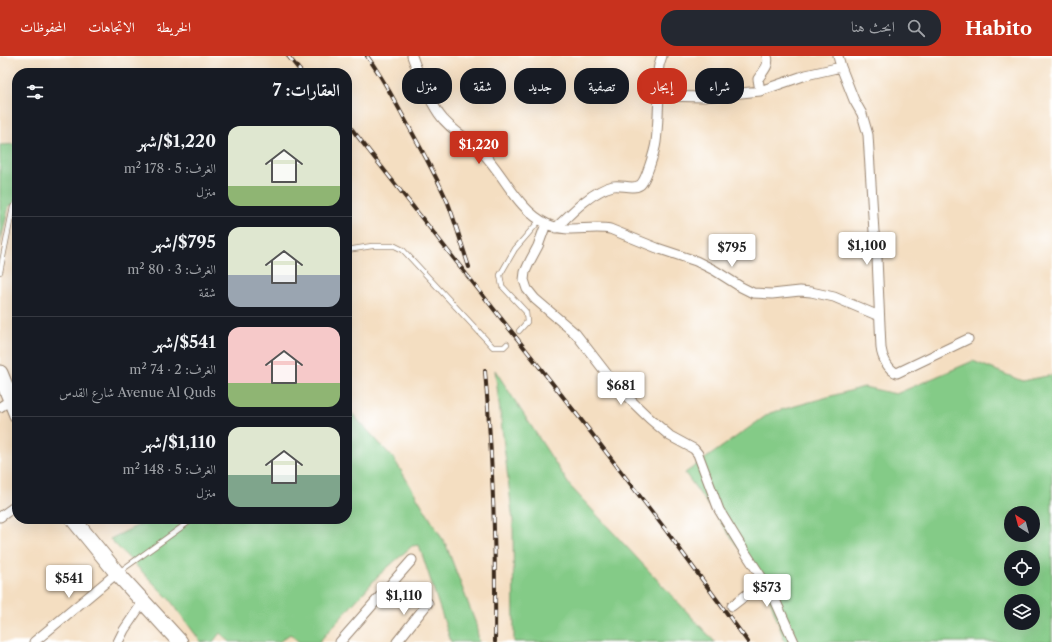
<!DOCTYPE html>
<html lang="ar">
<meta charset="utf-8">
<style>
body{margin:0;font-family:"Libre Caslon Text",Amiri,serif;background:#242831;color:#f1f3f6;direction:rtl;height:100vh;display:flex;flex-direction:column;font-size:15px;white-space:nowrap}
*{box-sizing:border-box;margin:0}
p{font-size:13px;color:#9ea1a6}
.icon{flex:none;width:22px;height:22px;fill:none;stroke:currentColor;stroke-width:2;stroke-linecap:round;stroke-linejoin:round}
.map{position:relative;flex:1;overflow:hidden;direction:ltr}
.side{position:absolute;left:12px;top:12px;width:340px;height:456px;display:flex;flex-direction:column;background:#171b24;border-radius:16px;box-shadow:0 4px 16px #0002;direction:rtl}
.side>*{flex:none}
.guide{position:absolute;left:364px;top:12px;width:380px;height:36px;direction:rtl;display:flex;gap:8px}
.needle{width:26px;rotate:324deg}
.fabs{position:absolute;left:1004px;top:450px;display:grid;gap:8px}
.fabs a{display:grid;place-items:center;width:36px;height:36px;border-radius:50%;background:#171b24;box-shadow:0 4px 16px #0002;font-size:20px}
.price{position:absolute;translate:-50% -34px;padding:0 9px;border-radius:4px;background:#fff;color:#222;font-size:13px;line-height:26px;filter:drop-shadow(0 1px 2px #0008)}
.price::after{content:'';position:absolute;left:50%;top:24px;width:12px;height:9px;margin-left:-6px;background:inherit;clip-path:polygon(0 0,100% 0,50% 100%)}
.price.on{background:#c8321e;color:#fff}
ul{padding:0;list-style:none}
li{display:flex;align-items:center;gap:12px;height:100px;padding:0 12px}
li+li{border-top:1px solid #363941}
li span{display:grid;place-items:center;flex:none;width:112px;height:80px;border-radius:12px;color:#555}
li>.icon{margin-inline-start:auto}
span .icon{width:48px;height:48px;fill:#fffc;stroke-width:1}
li b{font-size:17px}
h2{display:flex;justify-content:space-between;align-items:center;height:48px;padding:0 12px;font-size:17px}
.tag{padding:0 14px;border-radius:16px;background:#171b24;box-shadow:0 4px 16px #0002;font-size:14px;line-height:36px}
.tag.on{background:#c8321e;color:#fff}
header{display:flex;align-items:center;gap:24px;box-sizing:border-box;height:56px;padding:0 20px;background:#c8321e;color:#fff}
header strong{font-size:19px}
nav{display:flex;gap:22px;margin-inline-start:auto;font-size:14px}
.search{width:280px;height:36px;background:#242831;display:flex;align-items:center;gap:10px;box-sizing:border-box;padding:0 14px;border-radius:16px;color:#9ea1a6;font-size:15px}
.map>svg:first-child{display:block}
</style>
<header>
<strong>Habito</strong>
<div class="search"><svg class="icon" aria-label="search" viewBox="0 0 24 24"><circle cx="10" cy="10" r="6"/><path d="M15 15l6 6"/></svg>ابحث هنا</div>
<nav><a>الخريطة</a><a>الاتجاهات</a><a>المحفوظات</a></nav>
</header>
<div class="map">
<svg width="1052" height="586" viewBox="0 0 1052 586">
<rect width="100%" height="100%" fill="#fff"/>
<filter id="ink" filterUnits="userSpaceOnUse"><feTurbulence type="fractalNoise" baseFrequency=".025" numOctaves="2"/><feDisplacementMap in="SourceGraphic" scale="8" xChannelSelector="R" yChannelSelector="G"/><feConvolveMatrix kernelMatrix="1 2 1 2 8 2 1 2 1" color-interpolation-filters="sRGB"/></filter>
<filter id="wash" filterUnits="userSpaceOnUse"><feTurbulence type="fractalNoise" baseFrequency=".012" numOctaves="4" result="noise"/><feDisplacementMap in="SourceGraphic" scale="16" xChannelSelector="R" yChannelSelector="G"/><feGaussianBlur stdDeviation="0.9" result="paint"/><feColorMatrix in="noise" values="0 0 0 0 0 0 0 0 0 0 0 0 0 0 0 0 0 1.4 0 .05"/><feComposite in="paint" operator="in"/></filter>
<g filter="url(#wash)">
<rect width="100%" height="100%" fill="#f4dec1"/>
<path fill="#84cb87" stroke="#607a52" fill-rule="evenodd" d="M17,88V147L9,150L0,188V89Z
M973,305L1022,325L1052,319V586H785L764,527L685,417L770,357L864,331L896,338ZM1011,457H1033V479H1011ZM1011,501H1033V523H1011ZM1011,545H1033V567H1011Z
M495,314L570,430L715,586H514L513,465Z
M347,352L394,403L446,489L476,568L479,586H451L419,489L412,490L379,519L319,586H299L290,578L279,586H230L220,577L213,586H201L170,544L110,483L149,464V463H347Z"/>
</g>
<g filter="url(#ink)">
<g fill="none" stroke-linecap="round" stroke-linejoin="round">
<defs>
<path id="lane" d="M347,194L372,190H395L403,194L493,291H504L507,288
M0,216L13,151L17,147
M519,275L527,266L526,256L502,230L500,219L515,193L540,164
M119,516L193,463"/>
<path id="street" d="M412,0C419,20 427,40 439,58C449,73 467,82 480,94C503,116 517,154 547,168C567,178 590,169 610,173L657,192L696,205L714,214L741,231L753,237L772,238L800,235L811,236L834,241L879,260
M767,0C770,10 763,15 758,23L760,35L806,19L841,11
M838,0L841,11L854,44L862,58L868,79L874,176L877,202L881,292C882,301 888,314 897,317L968,283
M659,40C658,26 656,13 662,0
M546,168L538,190L530,205L525,216L524,224L527,233L535,243L576,278L617,331L649,362L670,380L694,393L698,398L719,454L741,490L764,525
M556,172C571,157 592,135 613,130C621,128 633,134 640,129C646,125 655,94 656,86C658,71 658,55 659,40L704,41L760,35
M0,351L11,344
M0,461L17,449
M732,550L764,525L772,537L794,586
M34,586L117,517
M118,586L124,574L143,546
M340,586L412,504
M397,586L428,547"/>
<path id="primary" d="M0,317L17,359
M73,463L117,517L180,586"/>
</defs>
<use href="#lane" stroke="#988470" stroke-width="6"/>
<use href="#street" stroke="#988470" stroke-width="11"/>
<use href="#primary" stroke="#988470" stroke-width="17"/>
<use href="#lane" stroke="#fff" stroke-width="4.5"/>
<use href="#street" stroke="#fff" stroke-width="9"/>
<use href="#primary" stroke="#fff" stroke-width="15"/>
<defs>
<path id="rail" d="M288,0L302,17
M367,0C381,19 392,40 403,60C419,89 435,117 448,147C456,168 462,190 469,211
M347,67L586,370L665,473L748,586
M485,315C493,405 496,495 495,586"/>
</defs>
<use href="#rail" stroke="#3b2a1e" stroke-width="4"/>
<use href="#rail" stroke="#fff" stroke-width="2.5" stroke-dasharray="8" stroke-linecap="butt"/>
</g>
</g>
</svg>
<div class="fabs">
<a><svg class="needle" viewBox="-14 -14 28 28"><path d="M0-13l5 13h-10z" fill="#e53935"/><path d="M0 13l5-13h-10z" fill="#9ea1a6"/></svg></a>
<a><svg class="icon" aria-label="locate" viewBox="0 0 24 24"><circle cx="12" cy="12" r="6"/><path d="M12 2v4M12 18v4M2 12h4M18 12h4"/></svg></a>
<a><svg class="icon" aria-label="layers" viewBox="0 0 24 24"><path d="M12 4l9 5-9 5-9-5zM3 14l9 5 9-5"/></svg></a>
</div>
<b class="price on" style="left:479px;top:109px">$1,220</b>
<b class="price" style="left:867px;top:210px">$1,100</b>
<b class="price" style="left:732px;top:212px">$795</b>
<b class="price" style="left:621px;top:350px">$681</b>
<b class="price" style="left:69px;top:543px">$541</b>
<b class="price" style="left:767px;top:552px">$573</b>
<b class="price" style="left:404px;top:560px">$1,110</b>
<div class="guide">
<a class="tag">شراء</a>
<a class="tag on">إيجار</a>
<a class="tag">تصفية</a>
<a class="tag">جديد</a>
<a class="tag">شقة</a>
<a class="tag">منزل</a>
</div>
<section class="side">
<h2>العقارات: 7<svg class="icon" aria-label="filters" viewBox="0 0 24 24"><path d="M4 7h16M4 17h16"/><circle cx="9" cy="7" r="2"/><circle cx="15" cy="17" r="2"/></svg></h2>
<ul>
<li><span style="background:linear-gradient(#dfe7d0 75%,#8fb573 0)"><svg class="icon" aria-label="home" viewBox="0 0 24 24"><path d="M3 11l9-7 9 7M6 9v11h12V9"/></svg></span><div><b>$1,220/شهر</b><p>الغرف: 5 · 178 m²</p><p>منزل</p></div></li>
<li><span style="background:linear-gradient(#dfe7d0 60%,#9aa5b1 0)"><svg class="icon" aria-label="home" viewBox="0 0 24 24"><path d="M3 11l9-7 9 7M6 9v11h12V9"/></svg></span><div><b>$795/شهر</b><p>الغرف: 3 · 80 m²</p><p>شقة</p></div></li>
<li><span style="background:linear-gradient(#f6c9c9 70%,#8fb573 0)"><svg class="icon" aria-label="home" viewBox="0 0 24 24"><path d="M3 11l9-7 9 7M6 9v11h12V9"/></svg></span><div><b>$541/شهر</b><p>الغرف: 2 · 74 m²</p><p>Avenue Al Quds شارع القدس</p></div></li>
<li><span style="background:linear-gradient(#dfe7d0 60%,#7fa58c 0)"><svg class="icon" aria-label="home" viewBox="0 0 24 24"><path d="M3 11l9-7 9 7M6 9v11h12V9"/></svg></span><div><b>$1,110/شهر</b><p>الغرف: 5 · 148 m²</p><p>منزل</p></div></li>
</ul>
</section>
</div>
